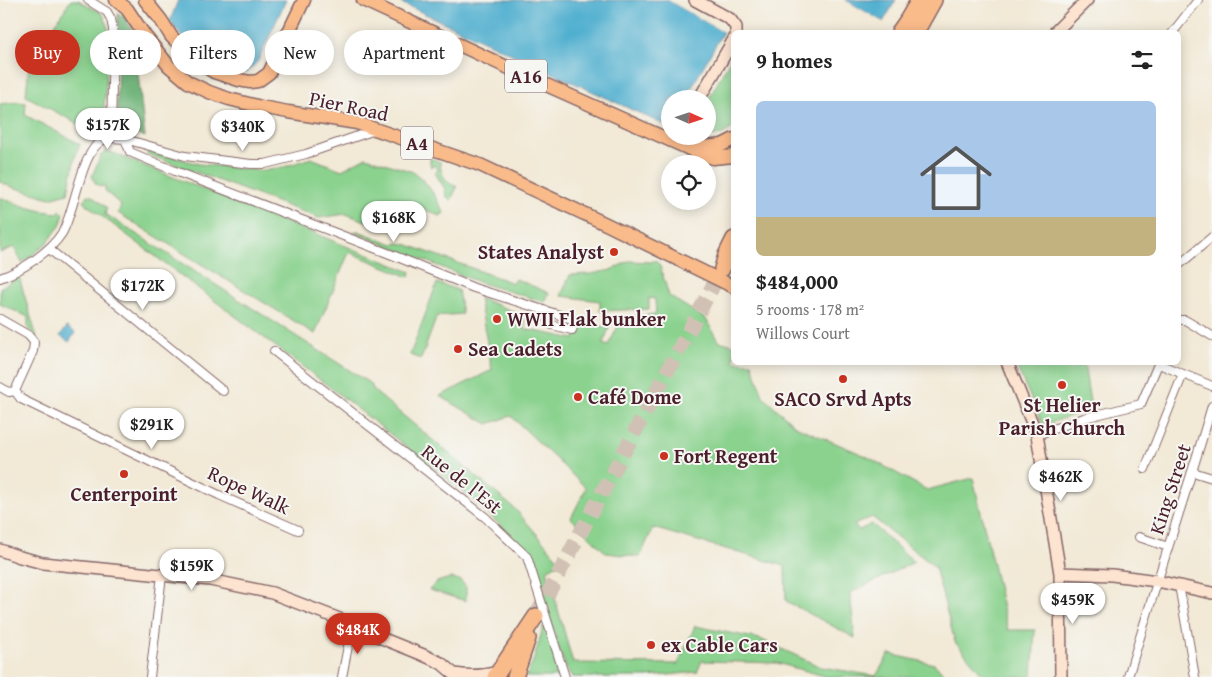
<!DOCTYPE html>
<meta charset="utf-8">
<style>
body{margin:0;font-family:"Gentium Book Plus",serif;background:#f6f6f6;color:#222;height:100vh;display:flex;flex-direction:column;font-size:19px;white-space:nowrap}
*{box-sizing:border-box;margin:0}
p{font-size:16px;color:#767676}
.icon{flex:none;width:28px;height:28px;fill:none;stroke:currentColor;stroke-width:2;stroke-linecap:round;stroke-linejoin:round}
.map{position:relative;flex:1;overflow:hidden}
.drawer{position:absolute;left:731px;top:30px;width:450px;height:335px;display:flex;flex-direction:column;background:#fff;border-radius:8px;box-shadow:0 2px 12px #0003}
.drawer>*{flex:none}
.banner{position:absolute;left:15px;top:30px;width:475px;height:45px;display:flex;gap:10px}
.needle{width:32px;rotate:93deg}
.buttons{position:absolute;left:661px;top:90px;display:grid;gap:10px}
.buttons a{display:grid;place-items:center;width:55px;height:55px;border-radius:50%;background:#fff;box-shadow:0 2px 12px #0003;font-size:25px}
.price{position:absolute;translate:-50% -42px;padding:0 11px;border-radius:18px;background:#fff;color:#222;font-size:16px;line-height:32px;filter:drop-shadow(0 1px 2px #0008)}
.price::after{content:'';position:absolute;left:50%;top:30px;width:15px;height:11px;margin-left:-8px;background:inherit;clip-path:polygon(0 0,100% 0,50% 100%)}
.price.current{background:#c8321e;color:#fff}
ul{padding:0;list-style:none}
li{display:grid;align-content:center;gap:10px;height:265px;padding:0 25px}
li+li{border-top:1px solid #e0e0e0}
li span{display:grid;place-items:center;height:155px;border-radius:8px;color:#555}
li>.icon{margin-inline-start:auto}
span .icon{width:90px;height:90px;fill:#fffc;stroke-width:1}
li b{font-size:21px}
h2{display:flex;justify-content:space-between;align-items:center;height:60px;padding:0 25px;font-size:21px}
.pill{padding:0 18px;border-radius:22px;background:#fff;box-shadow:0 2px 12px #0003;font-size:18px;line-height:45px}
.pill.current{background:#c8321e;color:#fff}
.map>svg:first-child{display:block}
</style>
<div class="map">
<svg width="1212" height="677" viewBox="0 0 1212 677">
<rect width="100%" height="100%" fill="#f6f6f2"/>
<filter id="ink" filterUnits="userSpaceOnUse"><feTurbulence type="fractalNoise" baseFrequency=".02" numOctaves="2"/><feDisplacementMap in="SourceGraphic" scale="10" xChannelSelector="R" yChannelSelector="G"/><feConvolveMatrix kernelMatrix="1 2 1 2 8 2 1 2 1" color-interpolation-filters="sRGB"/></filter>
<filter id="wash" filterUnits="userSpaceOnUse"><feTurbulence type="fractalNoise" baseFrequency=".0096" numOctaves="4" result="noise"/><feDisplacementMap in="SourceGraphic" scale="20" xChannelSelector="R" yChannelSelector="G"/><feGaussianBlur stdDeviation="1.12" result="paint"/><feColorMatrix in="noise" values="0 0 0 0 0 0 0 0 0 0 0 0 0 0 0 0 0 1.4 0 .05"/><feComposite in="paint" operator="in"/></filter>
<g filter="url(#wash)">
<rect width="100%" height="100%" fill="#f2e9d6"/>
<path fill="#8ad28e" stroke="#6a785c" d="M72,0H78L103,14L109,31L105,96L103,113L94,130L88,129L26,96L29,65L70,1Z
M130,26L141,47L153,64L136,55L132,51Z
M734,53V127C725,133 717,139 708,134V100Z
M18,102L26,103L25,115L80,144L75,157L68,193L50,198L12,187L0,182V104Z
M148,150L199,164L264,171L284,167L311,158L342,170L366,157L413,172C428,182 436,197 444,213L440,216L408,202L397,227L385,228L346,214L319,218L147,154Z
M108,151L411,272L409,277L349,252L315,334L118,213L121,205L106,192L104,185L101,187L96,184L92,176L101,155Z
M430,158L440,162C441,176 444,180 457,187L451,200L446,196L445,189L435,173L438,170L435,165L431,167L430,163Z
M87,195L92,196L107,208L105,214L371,384L374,391L515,509L561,562L547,570L573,663L678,664L695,626L760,639L821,667L876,676L889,654L934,664L948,677H828L777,663L702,661L697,672L647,677H572L567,669L560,653L532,555L468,495L331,388L83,202Z
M0,197C19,205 38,212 59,213L60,210L64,214L60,226L46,244L22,263L14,247L0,253Z
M358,231L393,244L399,243L408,245L513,283L516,279L549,293L545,302L481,283L353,232Z
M655,260L660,266L669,296L706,319L718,341L734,345V362L752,363L763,396L795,426L866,456L927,490L973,478L1008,630H1035L1032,677H985L955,642L935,567L872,517L854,525L859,530L872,524L914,562L850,593L855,638L786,601L785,566L653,528L640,557L606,553L571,518L586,488L511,416L488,424L440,396L492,370L479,298L525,316V329L575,339L580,320L609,328L603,344L608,346L622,318L656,314L655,299L649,298V309L600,311V301L561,296L570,275L591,274L611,270L629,261L651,262Z
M19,277L38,341L28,328V317L0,304V288Z
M437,283L458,290L462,314L437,316L421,359L410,355Z
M1015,363H1084L1091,409L1047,424L1042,423Z
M450,578L460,580L466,587V601L429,590L437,582Z
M544,624L560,677H526L534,659Z"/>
<path fill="#6fb479" stroke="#5c6a52" d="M118,13L126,18L130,26L132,51L136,55L145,137C123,128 124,128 117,106Z"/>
<path fill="#50afcf" stroke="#4d677d" d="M178,0H286L258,61L247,73L225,68L193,52L170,21Z
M395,0H668L723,32L685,99H670L669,127Z
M845,0H896L883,22Z
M67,327L75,333L69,342L60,336Z"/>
<path fill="#f2e9d6" d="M668,0H673L724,30L725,32H723Z
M843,0H845L883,22L882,24L844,2Z"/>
</g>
<g filter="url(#ink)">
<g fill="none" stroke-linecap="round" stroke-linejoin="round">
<path stroke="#d0c1b4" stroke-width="15" stroke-dasharray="15 8" stroke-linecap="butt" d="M536,616L722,269"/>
<defs>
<path id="street" d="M1173,32L1198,0
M111,138L125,139L185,156L251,164H265L306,154L375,130
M125,139L130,152L175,171L390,254L474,288L572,319L574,325L572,330L552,325L541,309
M49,249L223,391
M1179,265L1212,237
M0,278C21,271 50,252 62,233C75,212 81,150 103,140C105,139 108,138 111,138L113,29L111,19L107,12L88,0
M0,319L28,335L34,342L33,351L15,391
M1179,320H1185L1212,336
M274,351L485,517L527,557L565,677
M1159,364L1212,386
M0,387L9,392L15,391L21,399L219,495L298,530
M1037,435L1084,418L1141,404L1159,362
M1145,469L1183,374
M1193,472L1212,478
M1139,537L1168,547
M1179,585L1195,677
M150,677L162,575
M342,677L348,646L359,628
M1128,677C1155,586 1185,497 1212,406"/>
<path id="secondary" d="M695,0L730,19L736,27V32
M1055,32L1087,0
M699,99L734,39
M1007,362L1037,435L1060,573L1061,677
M0,550L20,557L43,563L210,580L272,593L342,620L386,640L421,654L441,663L454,674L455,677
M1060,573L1112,575L1157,581L1212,593
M454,674C470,677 482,676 498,672"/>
<path id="primary" d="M116,0L127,9L145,36L169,66L188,82L209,92L229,99L261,107L288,112L357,123L480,165L606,224L734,287
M145,0L161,20L171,36L193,59L214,72L239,80L250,82L258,81L269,73L304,0
M363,0L524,75L703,155L713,158L734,156
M689,149L722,145L734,139"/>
<path id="highway" d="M899,32L906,22L919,0
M916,32L934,0
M722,269L726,255L734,239
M495,677L536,616
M515,677L528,638"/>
</defs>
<use href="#street" stroke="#856667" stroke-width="10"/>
<use href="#secondary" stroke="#856667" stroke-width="14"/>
<use href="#primary" stroke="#856667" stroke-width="15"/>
<use href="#highway" stroke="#856667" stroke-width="18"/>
<use href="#street" stroke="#fff" stroke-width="8"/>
<use href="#secondary" stroke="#fde4d1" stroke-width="11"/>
<use href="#primary" stroke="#fabb8b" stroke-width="12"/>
<use href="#highway" stroke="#fabb8b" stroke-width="15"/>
</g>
</g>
<g fill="#c8321e" stroke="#f6f6f2" stroke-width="2">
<circle cx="614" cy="252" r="5"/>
<circle cx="497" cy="319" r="5"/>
<circle cx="458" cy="349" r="5"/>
<circle cx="843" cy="379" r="5"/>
<circle cx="1062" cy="385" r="5"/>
<circle cx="578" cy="397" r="5"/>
<circle cx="664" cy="456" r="5"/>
<circle cx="124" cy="474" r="5"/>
<circle cx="651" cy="645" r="5"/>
</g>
<g text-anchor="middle" stroke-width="4" stroke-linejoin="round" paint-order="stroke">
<g fill="#f6f6f2" stroke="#7e6067" stroke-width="1">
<rect x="505" y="59.5" width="42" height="33" rx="4"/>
<rect x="401" y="126.5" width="32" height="33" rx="4"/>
</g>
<g font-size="19" font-weight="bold" fill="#4a1f2b">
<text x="526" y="83">A16</text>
<text x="417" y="150">A4</text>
</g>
<g font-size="20" fill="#4a1f2b" stroke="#f6f6f2">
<text transform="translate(349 106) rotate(12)" y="7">Pier Road</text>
<text transform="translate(462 479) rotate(39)" y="7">Rue de l'Est</text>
<text transform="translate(1170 489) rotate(-72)" y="7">King Street</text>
<text transform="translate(249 490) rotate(25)" y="7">Rope Walk</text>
</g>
<g font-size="20" font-weight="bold" fill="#4a1f2b" stroke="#f6f6f2" text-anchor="start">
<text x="604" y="259" text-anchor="end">States Analyst</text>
<text x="507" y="326">WWII Flak bunker</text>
<text x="468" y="356">Sea Cadets</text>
<text x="588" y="404">Café Dome</text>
<text x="843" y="406" text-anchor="middle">SACO Srvd Apts</text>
<text x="1062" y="412" text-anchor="middle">St Helier<tspan x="1062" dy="23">Parish Church</tspan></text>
<text x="674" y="463">Fort Regent</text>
<text x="124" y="501" text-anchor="middle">Centerpoint</text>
<text x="661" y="652">ex Cable Cars</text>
</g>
</g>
</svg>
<div class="buttons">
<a><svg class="needle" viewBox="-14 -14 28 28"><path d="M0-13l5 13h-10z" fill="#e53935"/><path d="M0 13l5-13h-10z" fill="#767676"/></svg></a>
<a><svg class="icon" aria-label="locate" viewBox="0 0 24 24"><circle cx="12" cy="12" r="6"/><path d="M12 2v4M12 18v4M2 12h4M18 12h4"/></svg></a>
</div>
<b class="price" style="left:108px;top:150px">$157K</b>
<b class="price" style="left:243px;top:152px">$340K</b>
<b class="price" style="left:394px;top:243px">$168K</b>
<b class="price" style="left:143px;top:311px">$172K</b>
<b class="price" style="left:152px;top:450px">$291K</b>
<b class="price" style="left:1061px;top:502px">$462K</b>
<b class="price" style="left:192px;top:591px">$159K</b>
<b class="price" style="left:1073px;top:625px">$459K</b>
<b class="price current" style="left:358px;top:655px">$484K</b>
<div class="banner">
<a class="pill current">Buy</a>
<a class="pill">Rent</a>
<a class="pill">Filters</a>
<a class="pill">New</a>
<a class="pill">Apartment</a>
</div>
<section class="drawer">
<h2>9 homes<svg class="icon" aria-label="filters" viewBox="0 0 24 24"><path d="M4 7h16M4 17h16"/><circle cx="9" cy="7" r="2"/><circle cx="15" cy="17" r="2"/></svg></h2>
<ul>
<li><span style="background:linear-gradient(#a9c7e8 75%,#c2b280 0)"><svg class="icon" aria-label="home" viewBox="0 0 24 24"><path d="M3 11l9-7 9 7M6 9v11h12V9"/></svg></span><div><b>$484,000</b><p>5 rooms · 178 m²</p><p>Willows Court</p></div></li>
</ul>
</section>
</div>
